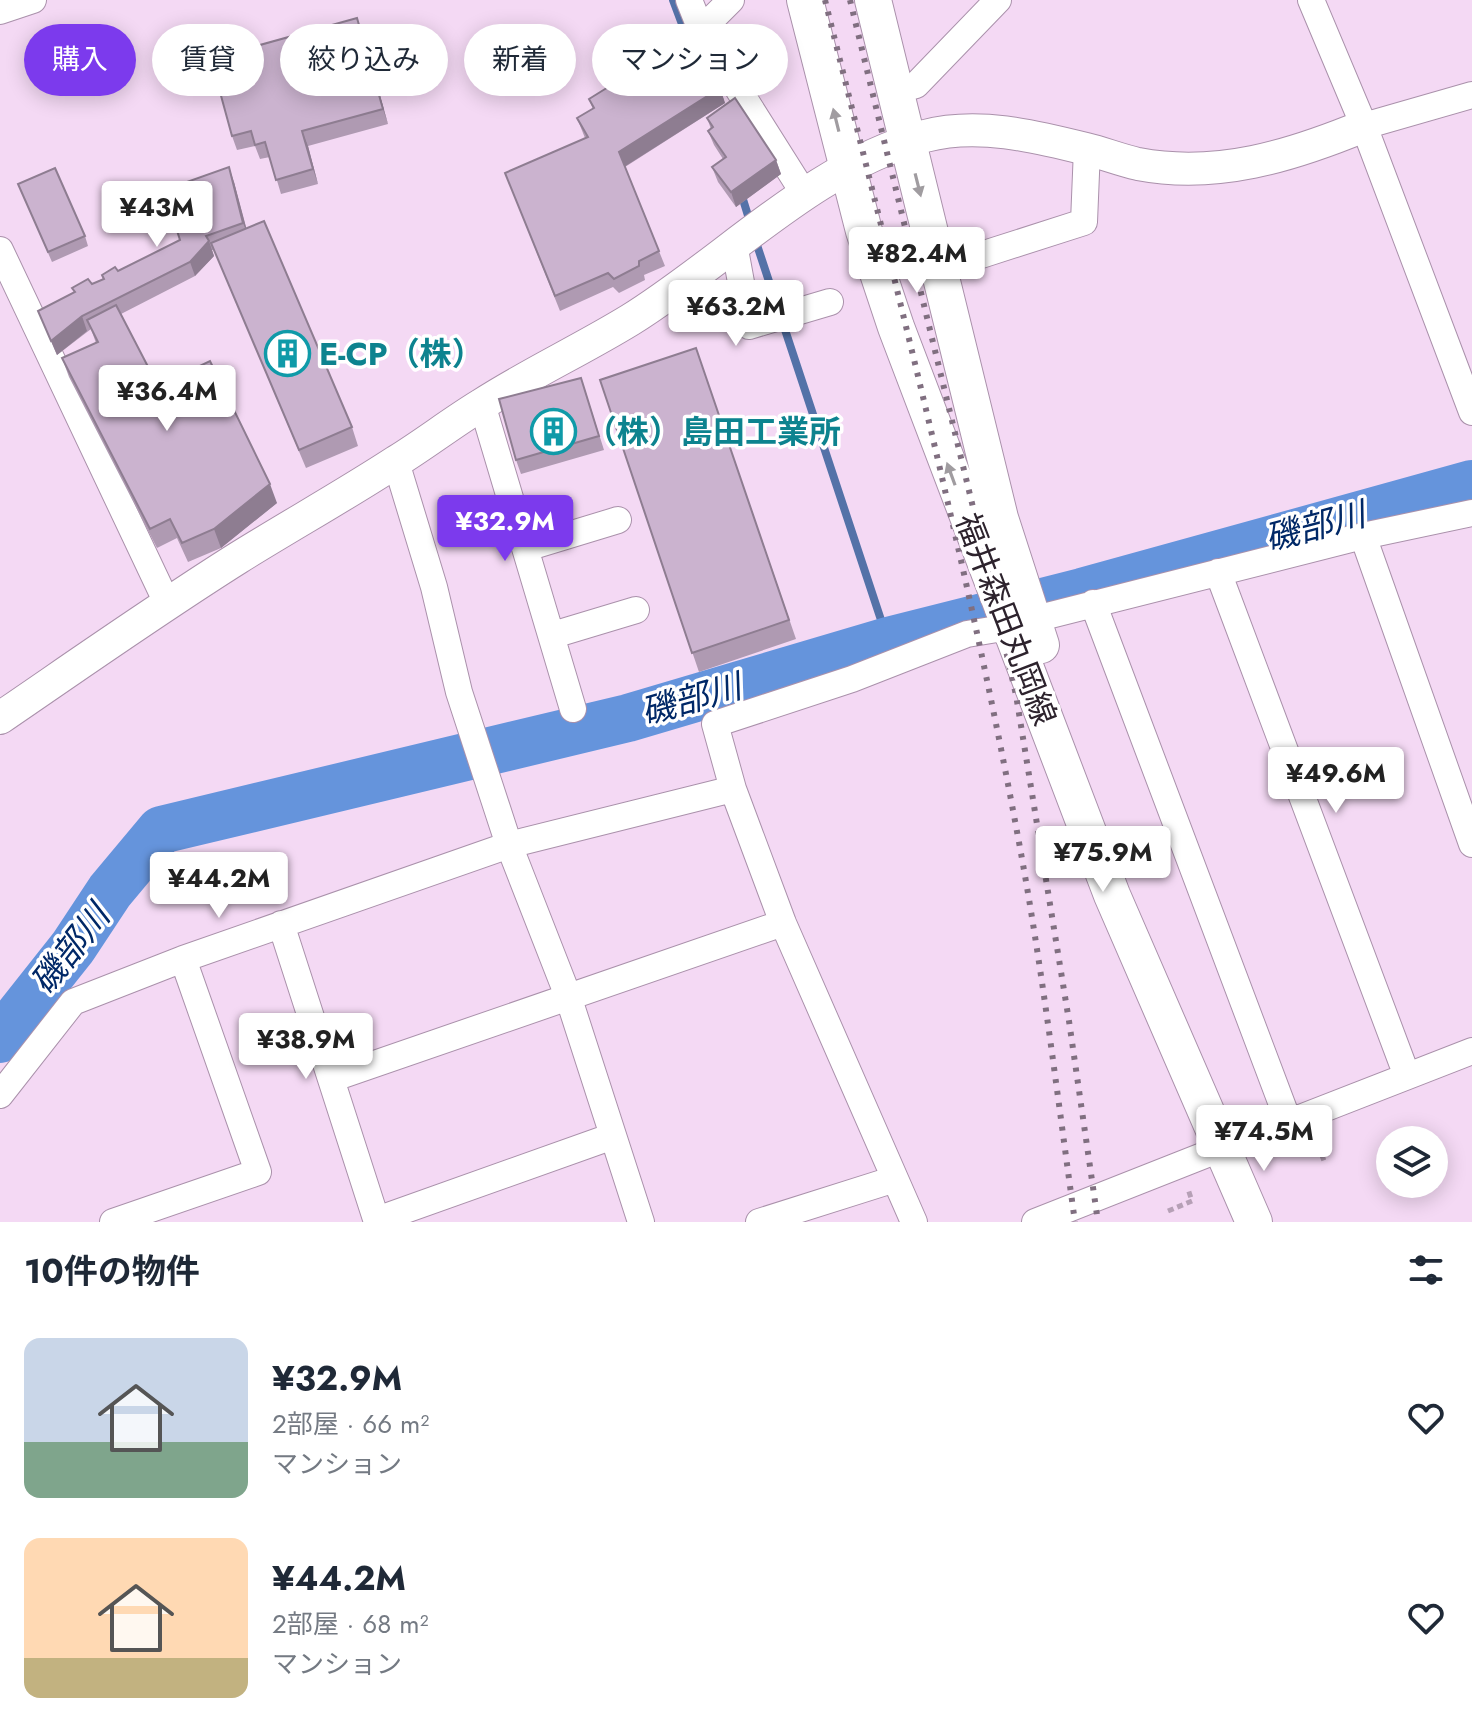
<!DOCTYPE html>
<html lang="ja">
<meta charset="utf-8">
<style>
body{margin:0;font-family:Jost,"Noto Sans JP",sans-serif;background:#f6f6f7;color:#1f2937;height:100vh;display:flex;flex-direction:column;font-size:30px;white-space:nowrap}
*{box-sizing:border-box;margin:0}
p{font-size:26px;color:#747a83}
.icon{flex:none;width:44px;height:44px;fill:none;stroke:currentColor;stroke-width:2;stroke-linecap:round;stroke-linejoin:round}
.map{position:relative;height:1222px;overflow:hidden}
.details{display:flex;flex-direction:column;background:#fff;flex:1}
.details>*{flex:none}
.hud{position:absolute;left:24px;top:24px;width:800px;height:72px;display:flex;gap:16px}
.controls{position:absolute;left:1376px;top:1126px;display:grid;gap:16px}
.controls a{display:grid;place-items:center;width:72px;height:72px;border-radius:50%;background:#fff;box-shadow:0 4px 20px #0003;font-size:40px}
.price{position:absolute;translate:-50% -68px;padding:0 18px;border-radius:8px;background:#fff;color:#222;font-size:26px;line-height:52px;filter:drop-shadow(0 2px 4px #0008)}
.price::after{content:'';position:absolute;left:50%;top:48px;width:24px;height:18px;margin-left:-12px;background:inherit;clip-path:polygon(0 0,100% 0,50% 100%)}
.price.on{background:#7c3aed;color:#fff}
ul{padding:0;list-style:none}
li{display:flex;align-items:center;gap:24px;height:200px;padding:0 24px}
li span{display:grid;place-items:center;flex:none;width:224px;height:160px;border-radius:16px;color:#555}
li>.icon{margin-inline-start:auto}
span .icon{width:96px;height:96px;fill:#fffc;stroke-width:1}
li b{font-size:34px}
h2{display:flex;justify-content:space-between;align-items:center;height:96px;padding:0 24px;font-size:34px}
.tag{padding:0 28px;border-radius:36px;background:#fff;box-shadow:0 4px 20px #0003;font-size:28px;line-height:72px}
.tag.on{background:#7c3aed;color:#fff}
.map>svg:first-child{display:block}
</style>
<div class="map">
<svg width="1472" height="1222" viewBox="0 0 1472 1222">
<rect width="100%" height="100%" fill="#f4d9f4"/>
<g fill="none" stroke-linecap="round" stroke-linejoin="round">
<path stroke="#5472a8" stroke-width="8" d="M673,0L691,48
M741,193L750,222
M755,239L888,641"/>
<path stroke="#6594dc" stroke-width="48" d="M0,1039L73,947L110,891L161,830L628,718L888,641L1082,592L1472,484"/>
<defs>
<path id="minor" d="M689,0L701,30L805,195
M1311,0L1364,126L1472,412
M0,11L33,0
M701,30L731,0
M895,91L916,85L998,0
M1364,126L1472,95
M734,244L749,326L830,302
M0,250L167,603
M981,255L1084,222L1087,149
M482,404L573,709
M396,462L434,587L459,692L509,845L568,996L641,1222
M1363,536L1472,844
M526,548L618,520
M1218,572L1407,1076
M1093,603L1289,1123
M1031,620L1363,536L1472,513
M553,635L636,610
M281,924L377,1222
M331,1079L783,923
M0,1095L73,1002L183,959L509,845L733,789
M1241,1141L1472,1051
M377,1220L613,1136
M113,1222L258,1172L183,959
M759,1222L895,1179
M914,1222L783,923L733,789L715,724L852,679L967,634L1009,627
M1035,1222L1220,1149"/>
<path id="tertiary" d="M0,718C79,664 157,609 238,558C291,525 345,495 397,461C426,443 453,422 481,405C529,374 581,350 630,320C728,259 811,168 925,136C977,122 1034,136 1086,149C1103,153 1120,160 1138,164C1217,179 1291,156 1364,126"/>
<path id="secondary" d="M805,0L864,231L896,327L1112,895L1254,1222
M873,0L1000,518L1041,645"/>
</defs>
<use href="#minor" stroke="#aa91ab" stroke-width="28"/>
<use href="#tertiary" stroke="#aa91ab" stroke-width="34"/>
<use href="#secondary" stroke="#aa91ab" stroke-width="38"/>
<path stroke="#b6a0b6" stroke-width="5" stroke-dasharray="6 4" stroke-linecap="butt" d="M1315,1136L1324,1161
M1168,1211L1192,1201L1188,1189"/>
<use href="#minor" stroke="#fff" stroke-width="26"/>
<use href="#tertiary" stroke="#fff" stroke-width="32"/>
<use href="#secondary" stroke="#fff" stroke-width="36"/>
<path stroke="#806f80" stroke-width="6" stroke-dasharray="4 8" stroke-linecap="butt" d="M825,0C894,278 966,556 1018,837C1042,965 1057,1094 1075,1222
M850,0L979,532L1016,695L1069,1021L1098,1222"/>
</g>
<path fill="#af9ab2" d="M357,18L362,32L388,124L308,146L318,184L281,194L270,157L260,159L255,146L237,150L232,136L228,66L224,55Z
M720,88L725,103L625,167L665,266L644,275L645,280L619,293L613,287L560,311L511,188L585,138L577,118L593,109L589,99Z
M707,118L776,160L781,174L736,207L718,182L712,167L723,159L714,145L708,131L711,129Z
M234,182L246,228L352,427L358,446L306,468L214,250H212L214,256L195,276L121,314L158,386L277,503L221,548L188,562L177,538L157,548L69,377L62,358L96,343L91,329L57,355L38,311L74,292L72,288L92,284L180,240Z
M18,184L85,236L88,246L52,262Z
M696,348L796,639L699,672L600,380Z
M586,393L604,450L521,474L516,460Z"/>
<path fill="#8e7d91" d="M357,18L362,32L388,124L383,109Z
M720,88L725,103L624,167L619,152Z
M302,131L308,146L318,184L313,169Z
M776,160L781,174L736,207L731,192Z
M229,167L234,182L249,238L243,223Z
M209,241L214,256L195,276L190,262Z
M82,316L87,331L57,355L51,341Z
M270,484L277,503L221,548L214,529Z"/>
<path fill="#cbb3cf" stroke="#8e7d91" stroke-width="2" d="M357,18L383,109L302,131L313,169L276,180L265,142L255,145L251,131L232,136L214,70L231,65L224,55Z
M687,38L720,88L619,152L659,251L639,261V266L614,279L608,273L555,296L505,173L588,137L577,118L594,108L589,99Z
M735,98L776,160L731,192L712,167L726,157L708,131L713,127L707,118Z
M229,167L243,223L206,236L209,241L190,262L82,316L51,341L38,311L75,292L72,288L88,279L92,284L104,279L102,275L115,267L118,271L180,240L164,190Z
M55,168L85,236L48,252L18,184Z
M264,221L352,427L299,450L211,243Z
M116,305L158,386L210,361L270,484L214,529L182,543L170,519L150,529L62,358L98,342L87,320Z
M696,348L789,620L692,653L600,380Z
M581,378L599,436L516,460L499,399Z"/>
<defs><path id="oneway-solid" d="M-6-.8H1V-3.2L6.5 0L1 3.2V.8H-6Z" transform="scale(2)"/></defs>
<g fill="#a09ca0">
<use href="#oneway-solid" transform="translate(836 120) rotate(-104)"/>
<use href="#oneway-solid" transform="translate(918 185) rotate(76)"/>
<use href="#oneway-solid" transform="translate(951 474) rotate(-110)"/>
</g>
<defs>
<symbol id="building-ring" viewBox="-11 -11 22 22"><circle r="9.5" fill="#fff" stroke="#0f9aa8" stroke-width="1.5"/><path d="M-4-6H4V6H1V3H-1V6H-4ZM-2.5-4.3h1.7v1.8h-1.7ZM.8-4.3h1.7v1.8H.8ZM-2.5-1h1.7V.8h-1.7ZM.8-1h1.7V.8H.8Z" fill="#0f9aa8"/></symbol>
</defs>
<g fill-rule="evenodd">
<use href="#building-ring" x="262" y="328" width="51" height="51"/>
<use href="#building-ring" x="528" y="406" width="51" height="51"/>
</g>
<g text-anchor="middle" stroke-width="7" stroke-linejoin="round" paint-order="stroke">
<g font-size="32" font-weight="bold" fill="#0d838f" stroke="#fff" text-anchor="start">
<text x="319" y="365">E-CP（株）</text>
<text x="585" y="443">（株）島田工業所</text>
</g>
<g font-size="32" fill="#2d232d" stroke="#fff">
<text transform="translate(1006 619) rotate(69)" y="11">福井森田丸岡線</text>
</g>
<g font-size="34" font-style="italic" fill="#002867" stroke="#fff">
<text transform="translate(1315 526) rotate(-15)" y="12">磯部川</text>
<text transform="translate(691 699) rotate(-16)" y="12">磯部川</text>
<text transform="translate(70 949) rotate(-52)" y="12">磯部川</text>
</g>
</g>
</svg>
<div class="controls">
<a><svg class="icon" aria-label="layers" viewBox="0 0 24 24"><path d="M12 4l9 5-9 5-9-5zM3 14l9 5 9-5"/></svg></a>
</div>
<b class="price" style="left:157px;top:249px">¥43M</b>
<b class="price" style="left:917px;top:295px">¥82.4M</b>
<b class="price" style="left:736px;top:348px">¥63.2M</b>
<b class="price" style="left:167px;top:433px">¥36.4M</b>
<b class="price on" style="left:505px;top:563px">¥32.9M</b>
<b class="price" style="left:1336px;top:815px">¥49.6M</b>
<b class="price" style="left:1103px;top:894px">¥75.9M</b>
<b class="price" style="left:219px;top:920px">¥44.2M</b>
<b class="price" style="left:306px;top:1081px">¥38.9M</b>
<b class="price" style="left:1264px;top:1173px">¥74.5M</b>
<div class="hud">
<a class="tag on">購入</a>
<a class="tag">賃貸</a>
<a class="tag">絞り込み</a>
<a class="tag">新着</a>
<a class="tag">マンション</a>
</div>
</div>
<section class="details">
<h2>10件の物件<svg class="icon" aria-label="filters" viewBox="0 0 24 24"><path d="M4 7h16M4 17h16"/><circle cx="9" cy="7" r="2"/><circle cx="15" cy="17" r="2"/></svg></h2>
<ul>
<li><span style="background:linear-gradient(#c9d6e8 65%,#7fa58c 0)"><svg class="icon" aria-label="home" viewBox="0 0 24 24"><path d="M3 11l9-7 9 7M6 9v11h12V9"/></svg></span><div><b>¥32.9M</b><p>2部屋 · 66 m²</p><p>マンション</p></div><svg class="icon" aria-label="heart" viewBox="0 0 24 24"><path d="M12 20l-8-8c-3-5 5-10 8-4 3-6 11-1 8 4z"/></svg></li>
<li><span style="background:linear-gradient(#ffd9b3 75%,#c2b280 0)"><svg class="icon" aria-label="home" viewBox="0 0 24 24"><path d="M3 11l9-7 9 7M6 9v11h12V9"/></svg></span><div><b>¥44.2M</b><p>2部屋 · 68 m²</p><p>マンション</p></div><svg class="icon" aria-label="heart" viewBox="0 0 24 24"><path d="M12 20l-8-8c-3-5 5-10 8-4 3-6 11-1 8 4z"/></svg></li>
</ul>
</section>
